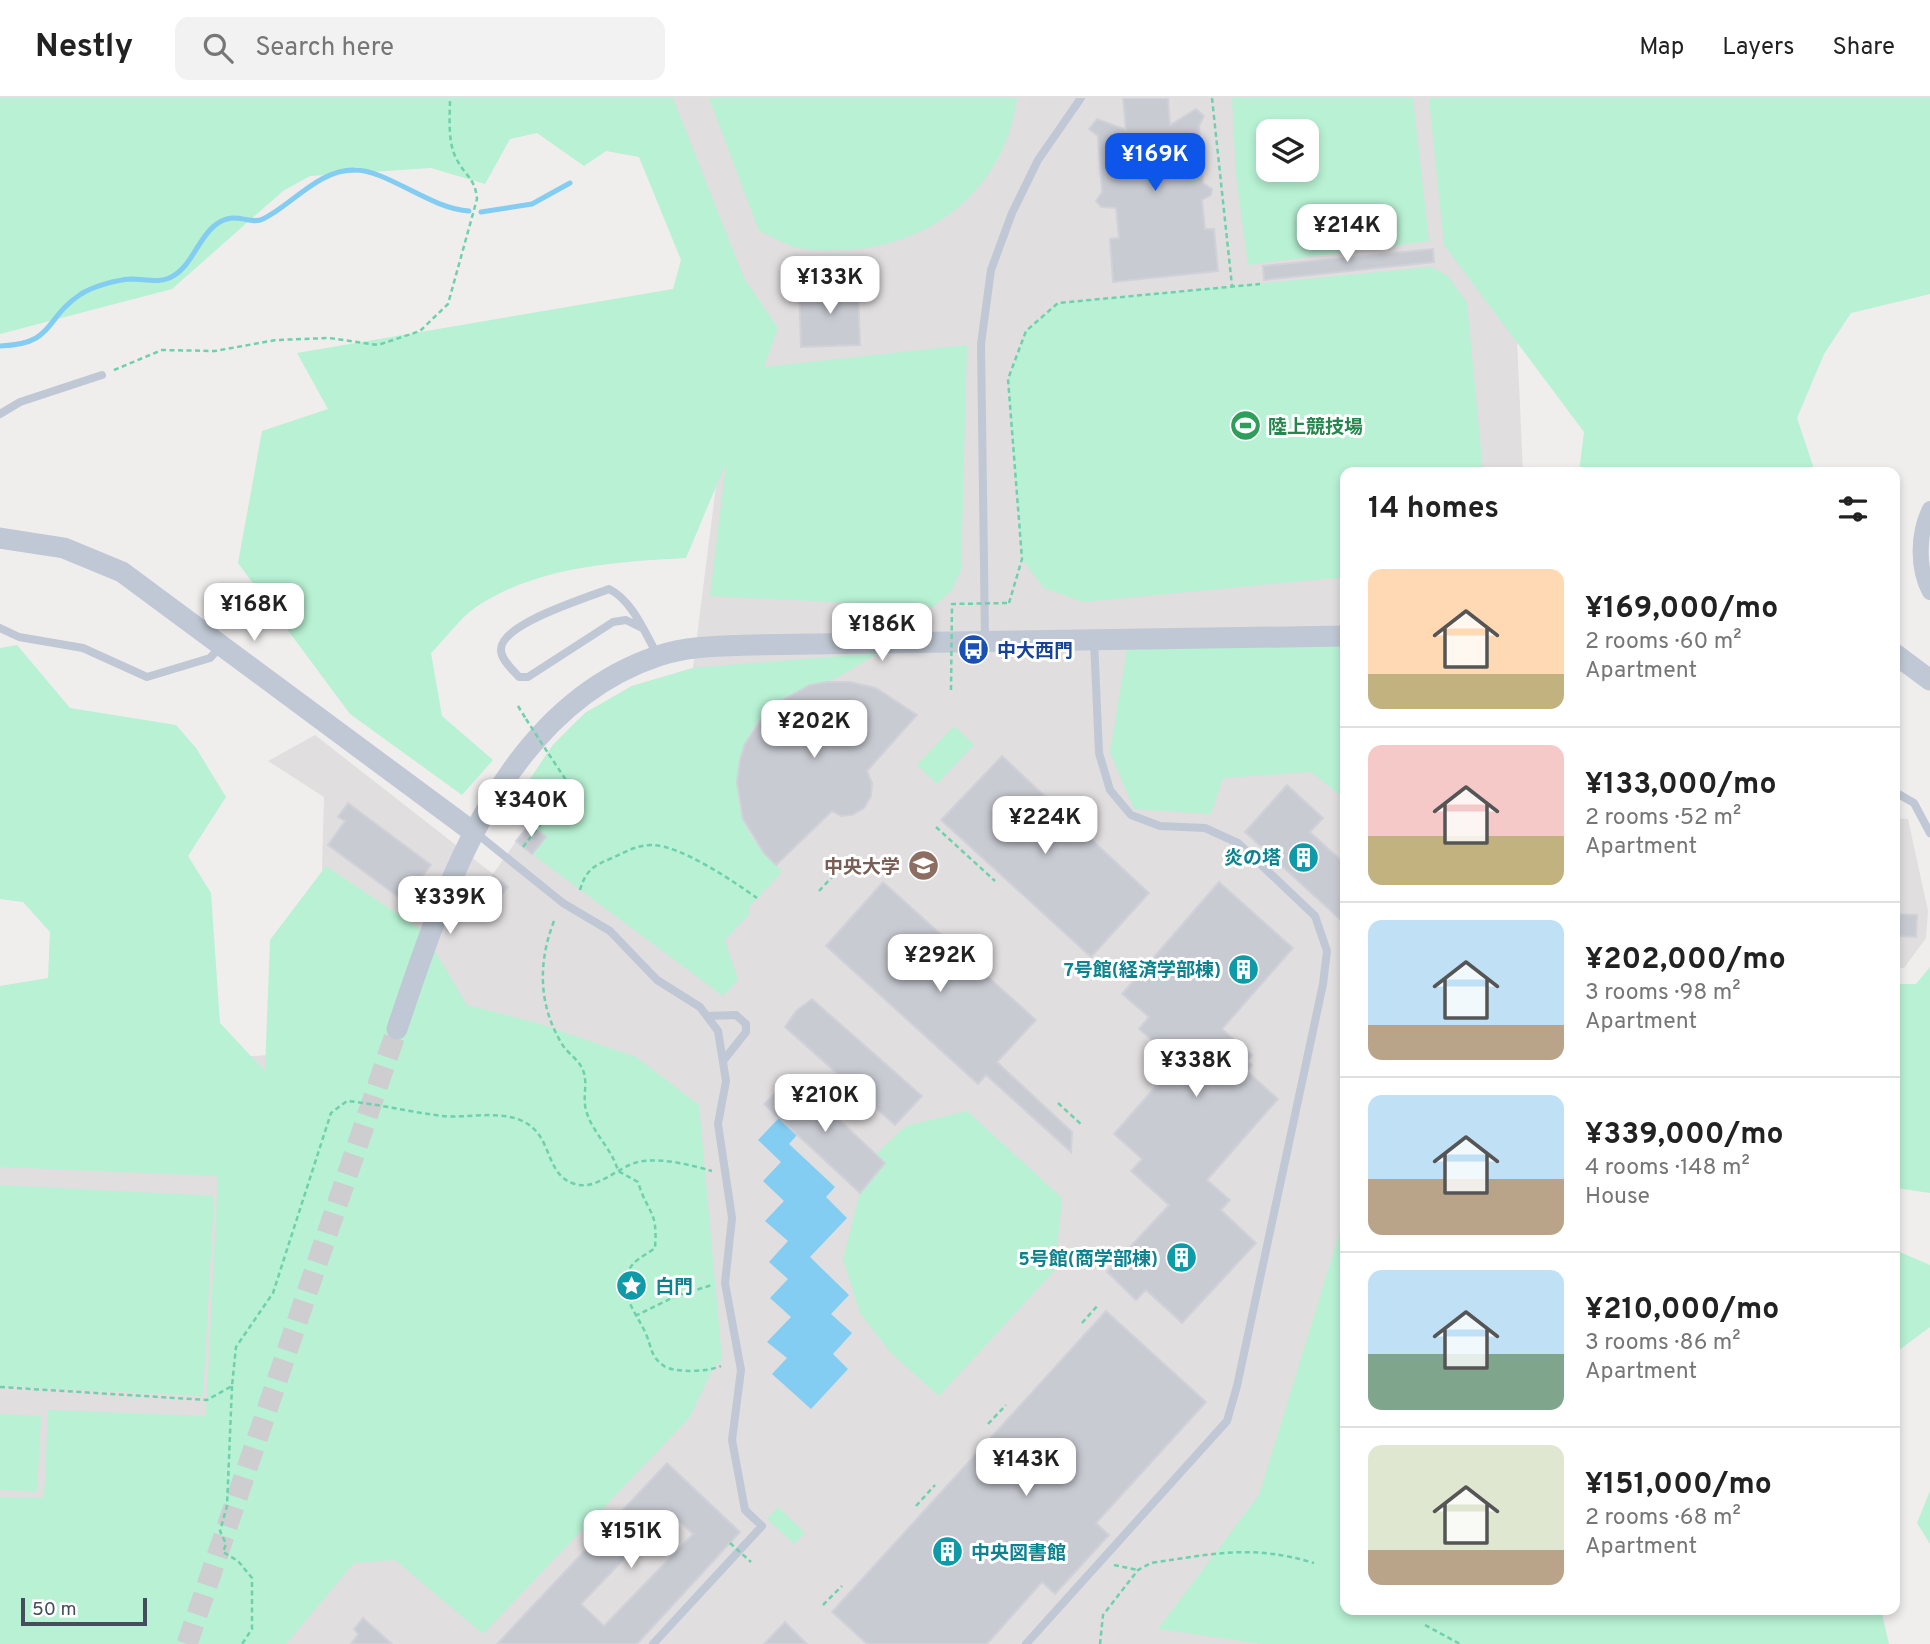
<!DOCTYPE html>
<meta charset="utf-8">
<style>
body{margin:0;font-family:Overpass,"Noto Sans JP",sans-serif;background:#f2f2f2;color:#222;height:100vh;display:flex;flex-direction:column;font-size:26px;white-space:nowrap}
*{box-sizing:border-box;margin:0}
p{font-size:23px;color:#767676}
.icon{flex:none;width:38px;height:38px;fill:none;stroke:currentColor;stroke-width:2;stroke-linecap:round;stroke-linejoin:round}
.map{position:relative;flex:1;overflow:hidden}
.sheet{position:absolute;left:1340px;top:369px;width:560px;height:1148px;display:flex;flex-direction:column;background:#fff;border-radius:14px;box-shadow:0 4px 10px #0003}
.sheet>*{flex:none}
.fabs{position:absolute;left:1256px;top:21px;display:grid;gap:14px}
.fabs a{display:grid;place-items:center;width:63px;height:63px;border-radius:14px;background:#fff;box-shadow:0 4px 10px #0003;font-size:35px}
.scale{position:absolute;left:21px;bottom:18px;width:126px;box-sizing:border-box;padding-left:7px;border:4px solid #444e5c;border-top:0;font-size:19px;line-height:24px;white-space:nowrap;color:#444e5c;-webkit-text-stroke:5px #fff;paint-order:stroke}
.price{position:absolute;translate:-50% -60px;padding:0 16px;border-radius:14px;background:#fff;color:#222;font-size:23px;line-height:46px;filter:drop-shadow(0 2px 4px #0008)}
.price::after{content:'';position:absolute;left:50%;top:42px;width:21px;height:16px;margin-left:-10px;background:inherit;clip-path:polygon(0 0,100% 0,50% 100%)}
.price.current{background:#0e55e9;color:#fff}
ul{padding:0;list-style:none}
li{display:flex;align-items:center;gap:21px;height:175px;padding:0 28px}
li+li{border-top:2px solid #e0e0e0}
li span{display:grid;place-items:center;flex:none;width:196px;height:140px;border-radius:14px;color:#555}
li>.icon{margin-inline-start:auto}
span .icon{width:84px;height:84px;fill:#fffc;stroke-width:1}
li b{font-size:30px}
h2{display:flex;justify-content:space-between;align-items:center;height:84px;padding:0 28px;font-size:30px}
header{display:flex;align-items:center;gap:42px;box-sizing:border-box;height:98px;padding:0 35px;background:#fff;border-bottom:2px solid #e0e0e0}
header strong{font-size:33px}
nav{display:flex;gap:38px;margin-inline-start:auto;font-size:24px}
.search{width:490px;height:63px;background:#f2f2f2;display:flex;align-items:center;gap:18px;box-sizing:border-box;padding:0 24px;border-radius:14px;color:#767676;font-size:26px}
.map>svg:first-child{display:block}
</style>
<header>
<strong>Nestly</strong>
<div class="search"><svg class="icon" aria-label="search" viewBox="0 0 24 24"><circle cx="10" cy="10" r="6"/><path d="M15 15l6 6"/></svg>Search here</div>
<nav><a>Map</a><a>Layers</a><a>Share</a></nav>
</header>
<div class="map">
<svg width="1930" height="1546" viewBox="0 0 1930 1546">
<rect width="100%" height="100%" fill="#f0eded"/>
<path fill="#e1dedf" fill-rule="evenodd" d="M665,0H1506L1523,374H1346V1512L1355,1546H0V974L317,954L324,699L268,663L315,637L493,776L529,725L522,693L553,647L585,615L632,588L693,570L740,198ZM1269,33H1307V72H1269Z
M1895,720L1908,721L1928,813L1926,840L1904,870L1895,869Z"/>
<path fill="#b8f1d4" fill-rule="evenodd" d="M0,0H673L744,180L778,230L764,269L967,247L961,472L952,492L933,509L710,498L726,365L686,460C615,464 538,468 476,509C460,520 445,541 431,555L442,618L493,662L462,697L350,616L238,465L262,333L328,311L297,255L673,191L681,162L639,59L606,53L584,68L537,35L510,41L485,86L431,70L310,78L283,93L172,191L0,236Z
M709,0H1017C1005,90 934,147 846,152C831,152 812,153 798,150C785,147 771,138 759,133Z
M1232,0H1413L1429,143L1248,167L1236,77ZM1269,33H1307V72H1269Z
M1429,0H1930V196L1851,215L1824,256L1797,320L1815,374H1579L1584,334L1444,147Z
M1431,169L1448,178L1467,205L1483,374H1346V479L1083,504L1044,490L1022,461L1008,281L1026,233L1058,205Z
M1346,539V702L1311,674L1223,680L1211,716L1134,711L1110,654L1128,545Z
M17,547L70,610L176,627L196,650L226,699L188,758L211,795L220,925L265,973L270,842L326,768L423,833L467,907L537,925L636,959L699,1007L722,1261L712,1272L690,1319L483,1536L395,1462L354,1465L286,1546H0V1399L44,1400L48,1312L206,1318L218,1078L0,1069V888L48,880L50,834L23,804L0,801V550Z
M879,555C862,564 845,577 827,584C807,591 786,595 770,610C735,642 727,698 751,738C760,752 772,762 782,774L748,810L750,815L725,842L738,882L723,898L532,756L527,734L540,716L524,734L529,724L522,693L553,647L585,615L632,588L693,570Z
M954,628L974,647L937,686L917,667Z
M1930,869V1095L1896,1090L1895,1093V886H1916Z
M967,1013L1062,1100L1055,1172L939,1298L891,1255L860,1215L843,1161L860,1095L885,1065L876,1056L906,1028Z
M0,1087L214,1098L203,1298L0,1288Z
M1346,1114V1512H1881L1889,1546H1263L1158,1531L1259,1397Z
M1895,1152L1930,1167V1229L1895,1255Z
M0,1316L41,1318L37,1394L0,1392Z
M1930,1393V1446L1917,1425Z
M778,1409L805,1435L794,1446L767,1421Z"/>
<path fill="#82cdf1" d="M779,1020L797,1037L789,1046L835,1089L826,1099L847,1120L810,1159L849,1197L831,1216L852,1235L833,1256L848,1271L811,1311L772,1276L787,1260L767,1244L791,1219L770,1200L788,1181L769,1164L788,1143L765,1123L784,1103L763,1083L781,1064L758,1042Z"/>
<g fill="none" stroke-linecap="round" stroke-linejoin="round">
<path stroke="#82cdf1" stroke-width="5" d="M481,114L532,106L570,85
M0,248C56,246 43,221 81,196C94,188 116,182 131,181C145,181 161,186 173,178C191,168 198,142 213,129C234,110 248,128 263,121C292,107 319,71 355,72C387,72 431,111 469,113"/>
</g>
<path fill="#c9cbd3" stroke="#d1d2d9" stroke-width="2" fill-rule="evenodd" d="M1123,0H1168L1170,27L1196,11L1204,18L1199,28L1203,85L1212,91L1211,97L1202,102L1205,131H1214L1218,173L1113,184L1110,141L1119,140L1116,110L1101,109L1096,103L1102,94L1098,38L1089,31L1097,21L1126,32Z
M1433,151L1434,164L1264,182L1263,168Z
M858,188L860,247L801,249L799,190Z
M827,584H850L876,590L917,617L867,673L872,685L871,698L864,710L852,717L841,718L832,713L776,767L764,755L743,721L737,684L740,662L745,646L769,610L810,587Z
M1002,658L1149,795L1091,859L941,722Z
M1287,687L1323,720L1310,734L1346,767V827L1245,734Z
M348,705L431,767L413,791L406,786L397,798L328,747L345,723L338,719Z
M530,726L546,739L532,756L516,743Z
M493,777L508,789L494,806L480,793Z
M883,784L1036,922L997,964L1072,1034L1071,1054L986,977L978,986L826,848Z
M1219,784L1293,850L1222,931L1252,957L1247,963L1252,967L1247,973L1278,1001L1207,1082L1230,1102L1221,1112L1256,1145L1182,1225L1146,1192L1136,1202L1107,1174L1169,1107L1131,1073L1142,1061L1114,1036L1177,964L1139,931L1149,919L1122,896Z
M1895,816L1917,817L1916,839L1895,838Z
M812,901L922,998L895,1027L785,929L796,913Z
M793,978L885,1065L860,1095L764,1006Z
M1106,1213L1206,1304L1096,1425L1109,1437L1055,1496L1042,1484L987,1546H867L832,1514Z
M667,1365L740,1434L637,1546H497ZM669,1414L693,1436L604,1528L581,1506Z
M363,1520L392,1546H351L358,1536L354,1531Z
M785,1524L807,1546H764Z"/>
<g fill="none" stroke-linecap="round" stroke-linejoin="round">
<path stroke="#cecdd0" stroke-width="21" stroke-dasharray="21 10" stroke-linecap="butt" d="M187,1546L397,931"/>
<path stroke="#6ed1ab" stroke-width="2.5" stroke-dasharray="5 3.5" stroke-linecap="butt" d="M1212,0L1232,188
M114,272L162,252L215,253L276,242L329,240L378,247L420,233L448,206L477,101C475,80 466,79 457,62C447,44 450,19 450,0
M1009,505L1022,461L1008,281L1026,233L1058,205L1260,186
M518,608L526,621
M936,729L995,783
M523,749L570,688L548,655
M580,792C586,772 593,768 612,760C626,754 636,747 652,747C682,748 733,783 757,800
M819,793L844,766
M554,823C538,864 538,907 562,946C567,955 578,961 582,970C589,984 582,998 586,1012C592,1035 612,1050 618,1073L638,1084C648,1117 658,1111 655,1150C649,1155 638,1160 633,1166C613,1190 637,1215 646,1236C652,1250 650,1258 664,1268C674,1275 709,1274 721,1268
M1058,1005L1083,1028
M635,1218L676,1198L712,1187
M1082,1225L1099,1206
M232,1288L227,1408L220,1433L226,1446L223,1454L238,1463L252,1480V1531L242,1546
M0,1289L207,1302L232,1288L236,1249L273,1195L331,1015L347,1003C378,1006 410,1014 442,1018C470,1021 512,1008 535,1032C551,1048 549,1079 575,1086C597,1093 617,1069 638,1064C661,1059 691,1067 712,1073
M988,1326L1006,1307
M916,1408L935,1387
M1114,1467L1138,1472
M823,1507L842,1488
M1425,1527L1460,1546
M1100,1546L1103,1517L1138,1472L1151,1465C1213,1456 1251,1446 1314,1465"/>
<path stroke="#bfc8d4" stroke-width="8" d="M0,316L20,304L102,277
M0,530L19,539L83,550L147,579L210,560L221,548
M642,530L626,522L613,524L528,579H519C513,572 501,562 501,552C500,526 586,500 609,491C632,502 645,535 658,558
M985,542L981,246L991,172L1012,115L1038,62L1081,0
M1895,694L1914,705L1930,735
M476,735L563,805L610,833L657,882L700,909L718,933L726,983L718,1026L732,1120L725,1185L741,1272L732,1342L745,1412L762,1428L653,1546
M707,918L736,917L746,926V934L723,963
M1026,1546L1227,1323L1237,1288L1323,886L1327,853L1315,818L1238,745L1205,730L1160,728L1131,717L1110,692L1099,655L1094,543"/>
<path stroke="#bfc8d4" stroke-width="16" d="M1930,411C1918,435 1917,470 1930,494"/>
<path stroke="#bfc8d4" stroke-width="21" d="M0,440L64,450L122,474L473,734
M1895,556L1930,582
M397,931C444,791 502,610 658,558C687,548 721,548 752,547L1346,538"/>
<path stroke="#6ed1ab" stroke-width="2.5" stroke-dasharray="5 3.5" stroke-linecap="butt" d="M951,592L952,506L1009,505
M526,621L548,655
M730,1445L751,1464"/>
</g>
<defs>
<symbol id="stadium-disc" viewBox="-11 -11 22 22"><circle r="9.5" fill="#2e9e5b" stroke="#fff"/><path d="M0-5a6.5 5 0 1 0 0 10a6.5 5 0 1 0 0-10ZM-3.5-1.8h7v3.6h-7Z" fill="#fff"/></symbol>
<symbol id="bus-disc" viewBox="-11 -11 22 22"><circle r="9.5" fill="#1a4fb4" stroke="#fff"/><path d="M-5-6H5V4H4V6H2V4H-2V6H-4V4H-5ZM-3.5-4V0h7V-4ZM-3.5 1.2v1.5H-2V1.2ZM2 1.2v1.5H3.5V1.2Z" fill="#fff"/></symbol>
<symbol id="building-disc" viewBox="-11 -11 22 22"><circle r="9.5" fill="#0f9aa8" stroke="#fff"/><path d="M-4-6H4V6H1V3H-1V6H-4ZM-2.5-4.3h1.7v1.8h-1.7ZM.8-4.3h1.7v1.8H.8ZM-2.5-1h1.7V.8h-1.7ZM.8-1h1.7V.8H.8Z" fill="#fff"/></symbol>
<symbol id="university-disc" viewBox="-11 -11 22 22"><circle r="9.5" fill="#8d6e63" stroke="#fff"/><path d="M0-5L7-2L0 1L-7-2ZM-4 1L0 2.5L4 1V4Q0 6-4 4Z" fill="#fff"/></symbol>
<symbol id="sight-disc" viewBox="-11 -11 22 22"><circle r="9.5" fill="#0f9aa8" stroke="#fff"/><path d="M0-6L1.8-2.2L6-1.7L2.9 1.2L3.7 5.4L0 3.3L-3.7 5.4L-2.9 1.2L-6-1.7L-1.8-2.2Z" fill="#fff"/></symbol>
</defs>
<g fill-rule="evenodd">
<use href="#stadium-disc" x="1228" y="310" width="35" height="35"/>
<use href="#bus-disc" x="956" y="534" width="35" height="35"/>
<use href="#building-disc" x="1286" y="742" width="35" height="35"/>
<use href="#university-disc" x="906" y="750" width="35" height="35"/>
<use href="#building-disc" x="1226" y="854" width="35" height="35"/>
<use href="#building-disc" x="1164" y="1142" width="35" height="35"/>
<use href="#sight-disc" x="614" y="1170" width="35" height="35"/>
<use href="#building-disc" x="930" y="1436" width="35" height="35"/>
</g>
<g text-anchor="middle" stroke-width="6" stroke-linejoin="round" paint-order="stroke">
<g font-size="19" font-weight="bold" fill="#27864d" stroke="#fff" text-anchor="start">
<text x="1268" y="335">陸上競技場</text>
</g>
<g font-size="19" font-weight="bold" fill="#164399" stroke="#fff" text-anchor="start">
<text x="997" y="559">中大西門</text>
</g>
<g font-size="19" font-weight="bold" fill="#0d838f" stroke="#fff" text-anchor="end">
<text x="1281" y="766">炎の塔</text>
<text x="1221" y="878">7号館(経済学部棟)</text>
<text x="1158" y="1167">5号館(商学部棟)</text>
<text x="655" y="1195" text-anchor="start">白門</text>
<text x="971" y="1461" text-anchor="start">中央図書館</text>
</g>
<g font-size="19" font-weight="bold" fill="#785e54" stroke="#fff" text-anchor="end">
<text x="900" y="775">中央大学</text>
</g>
</g>
</svg>
<div class="fabs">
<a><svg class="icon" aria-label="layers" viewBox="0 0 24 24"><path d="M12 4l9 5-9 5-9-5zM3 14l9 5 9-5"/></svg></a>
</div>
<div class="scale">50 m</div>
<b class="price current" style="left:1155px;top:95px">¥169K</b>
<b class="price" style="left:1347px;top:166px">¥214K</b>
<b class="price" style="left:830px;top:218px">¥133K</b>
<b class="price" style="left:254px;top:545px">¥168K</b>
<b class="price" style="left:882px;top:565px">¥186K</b>
<b class="price" style="left:814px;top:662px">¥202K</b>
<b class="price" style="left:531px;top:741px">¥340K</b>
<b class="price" style="left:1045px;top:758px">¥224K</b>
<b class="price" style="left:450px;top:838px">¥339K</b>
<b class="price" style="left:940px;top:896px">¥292K</b>
<b class="price" style="left:1196px;top:1001px">¥338K</b>
<b class="price" style="left:825px;top:1036px">¥210K</b>
<b class="price" style="left:1026px;top:1400px">¥143K</b>
<b class="price" style="left:631px;top:1472px">¥151K</b>
<section class="sheet">
<h2>14 homes<svg class="icon" aria-label="filters" viewBox="0 0 24 24"><path d="M4 7h16M4 17h16"/><circle cx="9" cy="7" r="2"/><circle cx="15" cy="17" r="2"/></svg></h2>
<ul>
<li><span style="background:linear-gradient(#ffd9b3 75%,#c2b280 0)"><svg class="icon" aria-label="home" viewBox="0 0 24 24"><path d="M3 11l9-7 9 7M6 9v11h12V9"/></svg></span><div><b>¥169,000/mo</b><p>2 rooms · 60 m²</p><p>Apartment</p></div></li>
<li><span style="background:linear-gradient(#f6c9c9 65%,#c2b280 0)"><svg class="icon" aria-label="home" viewBox="0 0 24 24"><path d="M3 11l9-7 9 7M6 9v11h12V9"/></svg></span><div><b>¥133,000/mo</b><p>2 rooms · 52 m²</p><p>Apartment</p></div></li>
<li><span style="background:linear-gradient(#bfe0f5 75%,#b9a48a 0)"><svg class="icon" aria-label="home" viewBox="0 0 24 24"><path d="M3 11l9-7 9 7M6 9v11h12V9"/></svg></span><div><b>¥202,000/mo</b><p>3 rooms · 98 m²</p><p>Apartment</p></div></li>
<li><span style="background:linear-gradient(#bfe0f5 60%,#b9a48a 0)"><svg class="icon" aria-label="home" viewBox="0 0 24 24"><path d="M3 11l9-7 9 7M6 9v11h12V9"/></svg></span><div><b>¥339,000/mo</b><p>4 rooms · 148 m²</p><p>House</p></div></li>
<li><span style="background:linear-gradient(#bfe0f5 60%,#7fa58c 0)"><svg class="icon" aria-label="home" viewBox="0 0 24 24"><path d="M3 11l9-7 9 7M6 9v11h12V9"/></svg></span><div><b>¥210,000/mo</b><p>3 rooms · 86 m²</p><p>Apartment</p></div></li>
<li><span style="background:linear-gradient(#dfe7d0 75%,#b9a48a 0)"><svg class="icon" aria-label="home" viewBox="0 0 24 24"><path d="M3 11l9-7 9 7M6 9v11h12V9"/></svg></span><div><b>¥151,000/mo</b><p>2 rooms · 68 m²</p><p>Apartment</p></div></li>
</ul>
</section>
</div>
